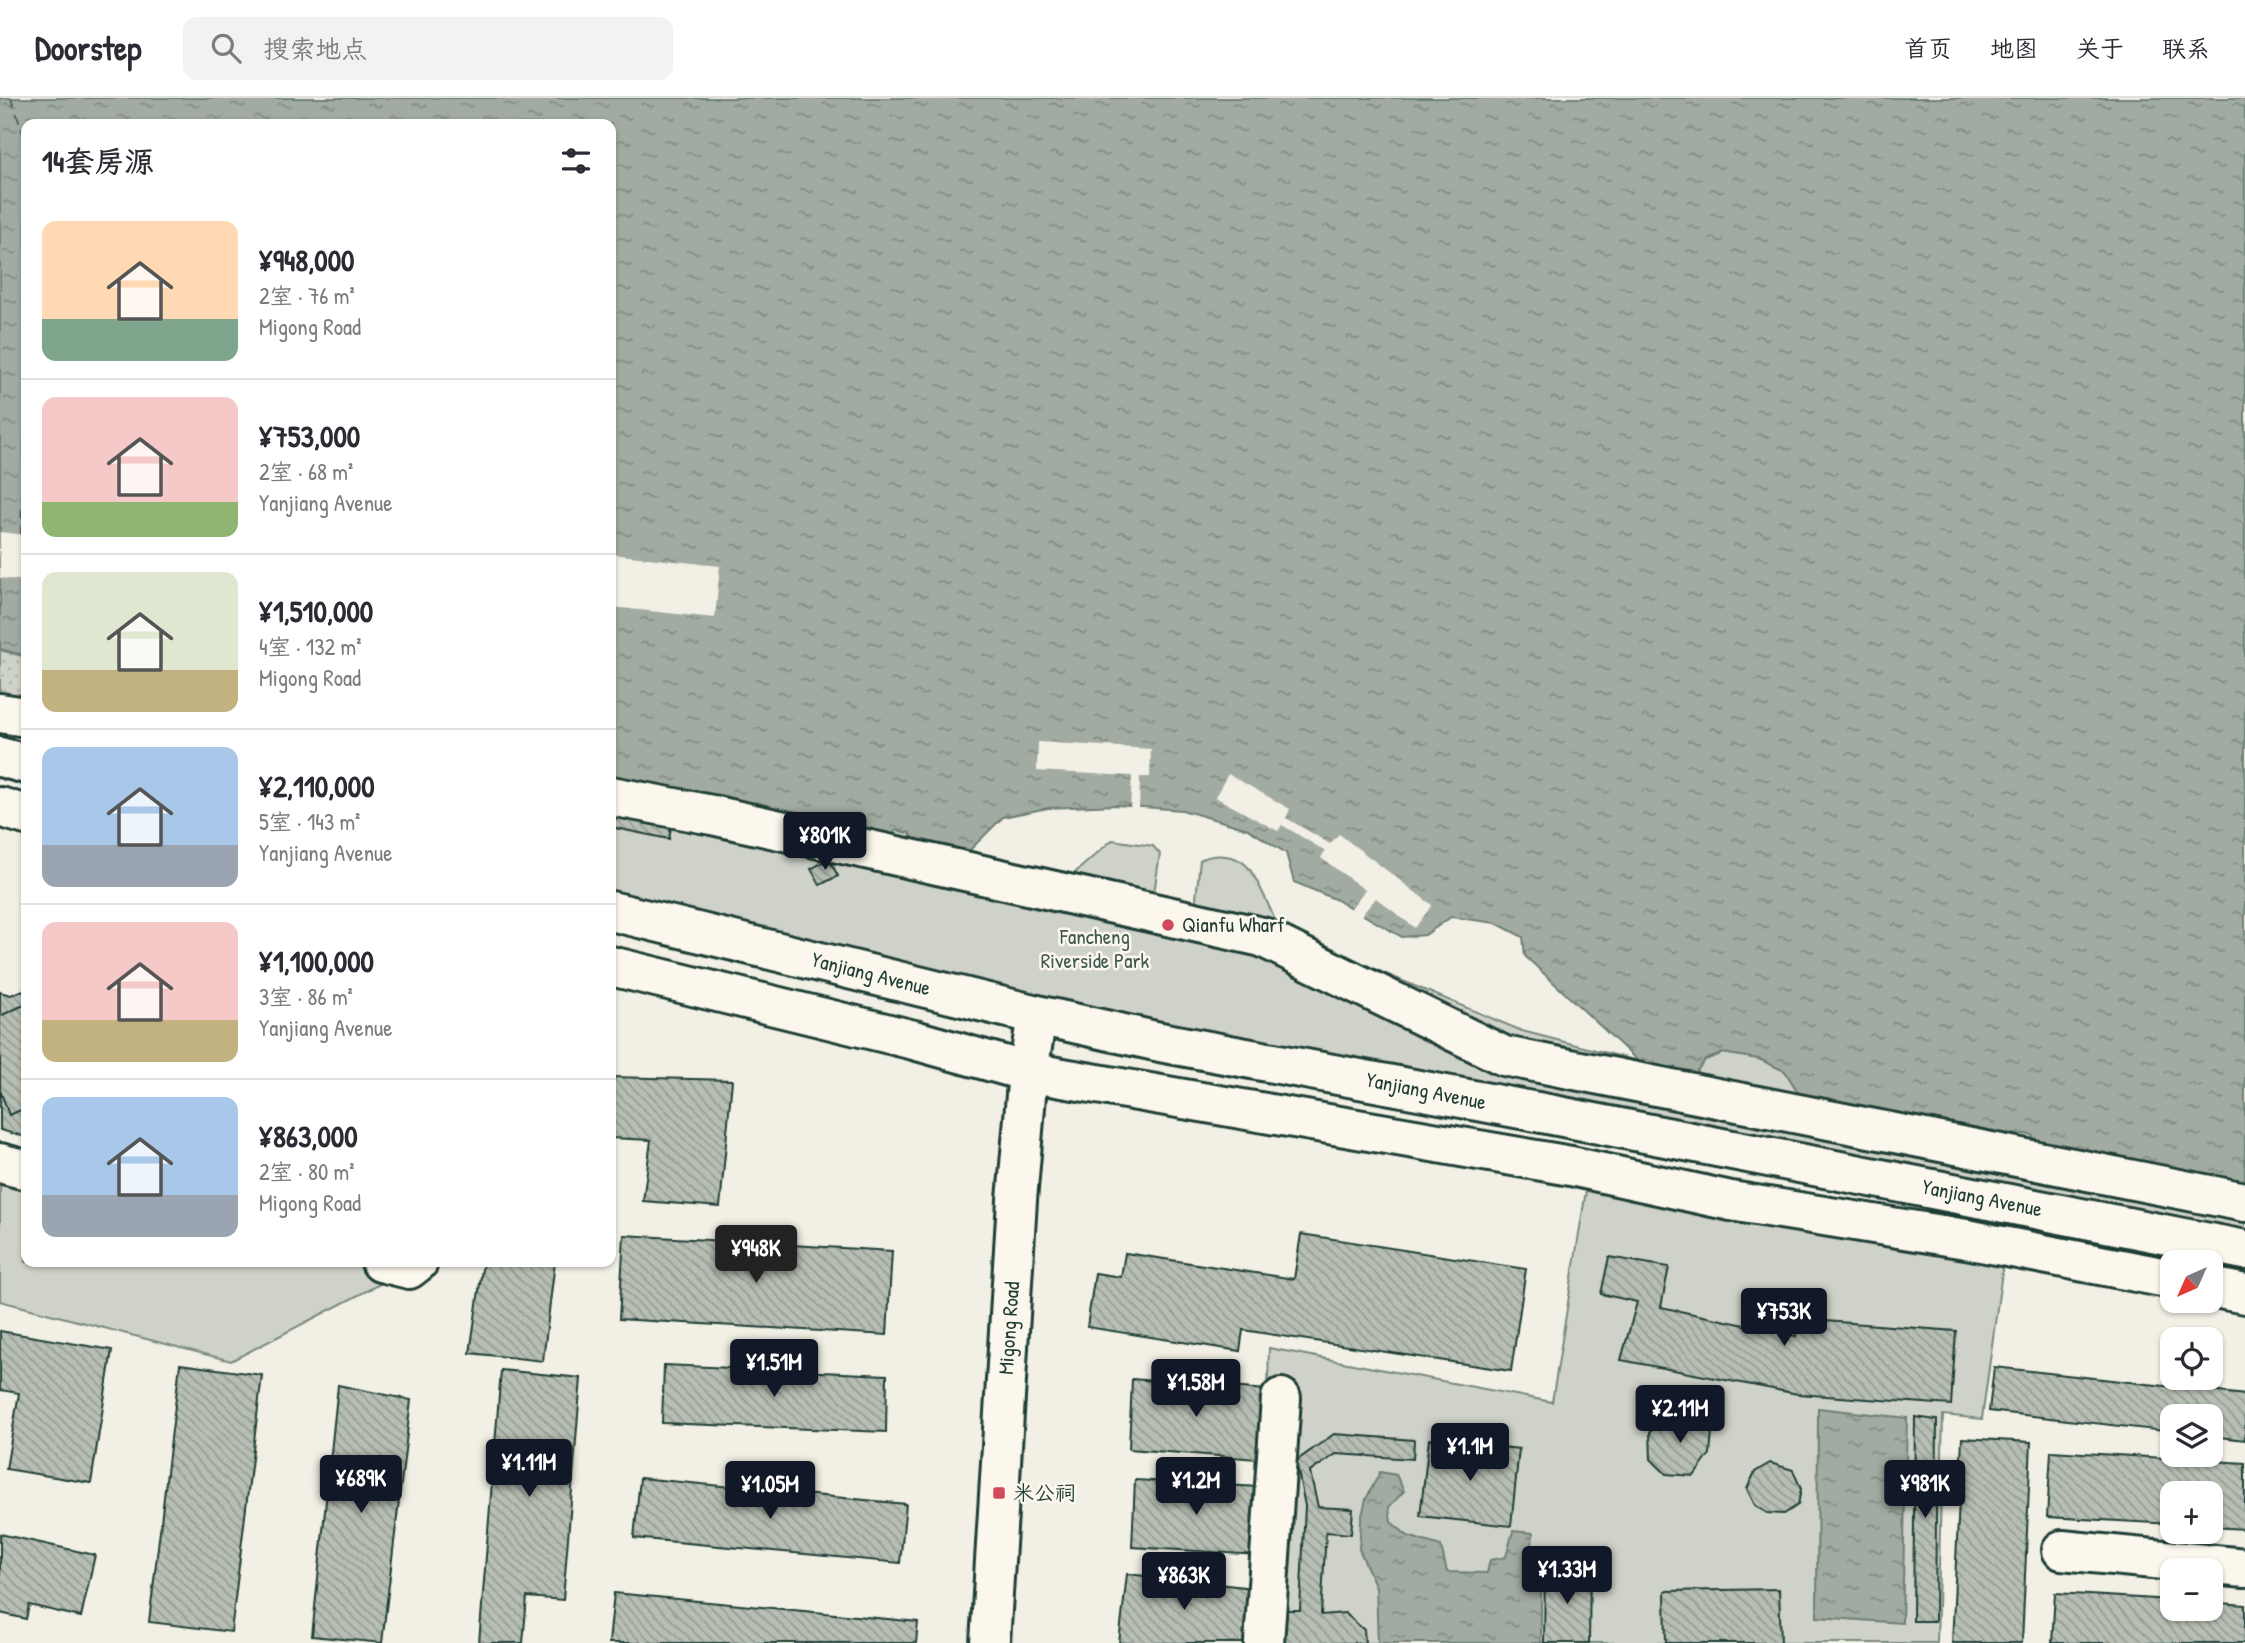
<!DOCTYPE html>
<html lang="zh">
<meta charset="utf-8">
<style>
body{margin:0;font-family:"Patrick Hand","LXGW WenKai TC",sans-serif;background:#f2f2f3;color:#2b2b33;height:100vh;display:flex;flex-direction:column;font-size:26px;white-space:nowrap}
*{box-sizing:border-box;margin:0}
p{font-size:23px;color:#7c7c81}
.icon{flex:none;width:38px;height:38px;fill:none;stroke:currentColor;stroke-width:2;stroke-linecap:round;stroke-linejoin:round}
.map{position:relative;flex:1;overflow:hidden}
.details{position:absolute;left:21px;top:21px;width:595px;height:1148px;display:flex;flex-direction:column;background:#fff;border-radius:14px;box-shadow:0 2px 5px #0004}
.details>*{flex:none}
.needle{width:46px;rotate:225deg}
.tools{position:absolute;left:2160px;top:1152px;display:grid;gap:14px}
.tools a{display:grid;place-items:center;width:63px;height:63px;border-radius:14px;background:#fff;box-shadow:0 2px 5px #0004;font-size:35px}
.price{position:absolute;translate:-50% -60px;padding:0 16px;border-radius:7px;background:#111827;color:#fff;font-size:23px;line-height:46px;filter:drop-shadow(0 2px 4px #0008)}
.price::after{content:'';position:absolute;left:50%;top:42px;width:21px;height:16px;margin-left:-10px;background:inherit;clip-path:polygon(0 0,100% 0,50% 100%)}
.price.current{background:#222;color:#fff}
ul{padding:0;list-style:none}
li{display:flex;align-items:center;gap:21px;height:175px;padding:0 21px}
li+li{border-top:2px solid #e1e1e2}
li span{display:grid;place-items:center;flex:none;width:196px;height:140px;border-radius:14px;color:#555}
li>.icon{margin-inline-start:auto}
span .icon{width:84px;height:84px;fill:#fffc;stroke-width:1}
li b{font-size:30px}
h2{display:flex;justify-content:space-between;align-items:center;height:84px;padding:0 21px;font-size:30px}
header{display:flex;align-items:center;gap:42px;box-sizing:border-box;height:98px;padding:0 35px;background:#fff;border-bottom:2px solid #e1e1e2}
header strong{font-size:33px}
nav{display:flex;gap:38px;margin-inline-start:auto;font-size:24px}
.search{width:490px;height:63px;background:#f2f2f3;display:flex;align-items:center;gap:18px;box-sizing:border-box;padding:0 24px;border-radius:14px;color:#7c7c81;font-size:26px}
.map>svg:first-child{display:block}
</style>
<header>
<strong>Doorstep</strong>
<div class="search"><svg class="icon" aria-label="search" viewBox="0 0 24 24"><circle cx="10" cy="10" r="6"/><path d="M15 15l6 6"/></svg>搜索地点</div>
<nav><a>首页</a><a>地图</a><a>关于</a><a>联系</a></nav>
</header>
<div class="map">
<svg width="2245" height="1545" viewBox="0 0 2245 1545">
<defs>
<pattern id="grass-dots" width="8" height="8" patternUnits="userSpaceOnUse" patternTransform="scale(1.75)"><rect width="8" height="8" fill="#cfd2c8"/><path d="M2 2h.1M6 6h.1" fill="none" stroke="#b1b5ac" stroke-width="1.8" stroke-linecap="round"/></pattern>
<pattern id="water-ripples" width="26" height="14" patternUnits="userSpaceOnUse" patternTransform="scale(1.75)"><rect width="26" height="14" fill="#a2aba1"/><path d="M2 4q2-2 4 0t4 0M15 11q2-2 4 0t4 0" fill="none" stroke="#838c84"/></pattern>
<pattern id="building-back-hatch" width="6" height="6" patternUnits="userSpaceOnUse" patternTransform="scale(1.75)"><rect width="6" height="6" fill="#b7beb3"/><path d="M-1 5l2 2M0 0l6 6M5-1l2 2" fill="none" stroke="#949c92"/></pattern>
</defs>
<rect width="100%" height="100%" fill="#f2f0e5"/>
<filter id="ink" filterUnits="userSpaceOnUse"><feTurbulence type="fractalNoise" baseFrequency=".0143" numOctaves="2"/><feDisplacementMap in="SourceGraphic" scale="14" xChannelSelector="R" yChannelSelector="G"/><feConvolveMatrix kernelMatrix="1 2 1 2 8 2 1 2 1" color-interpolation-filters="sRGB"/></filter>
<g filter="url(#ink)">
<path fill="url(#grass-dots)" stroke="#77887e" stroke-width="2" d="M0,552L26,559V600L0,596Z"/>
<path fill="#cfd2c8" stroke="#77887e" stroke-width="2" d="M611,693L819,720L835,723L841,735L896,732L910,735L921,750L1069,780L1112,742L1153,748L1160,756L1153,801L1195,810L1200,762C1214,755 1234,756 1246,767C1257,777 1272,816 1279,831L1522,933L1638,963L1692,979L1705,962L1723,955L1759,961L1785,973L1803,1002L2032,1037L2039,1046L2245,1092V1152L611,813Z
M0,1065L26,1072V1164H381L409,1171L231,1263L0,1203Z
M1588,1080L2004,1159L1982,1321L1943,1317L1937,1545H1261L1269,1250L1552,1304Z"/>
<path fill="url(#water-ripples)" stroke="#6e7f75" stroke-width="2" d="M0,0H2245V1092L2039,1046L2032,1037L2018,1035L2007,1041L1803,1002L1785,973L1759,961L1723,955L1705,962L1692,979L1638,963L1525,858L1523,839L1496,825L1451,819L1425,837L1402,839L1337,802L1294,784L1286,755L1248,731L1182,712L1116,707L1048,710L1003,719L963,759L921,750L910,735L896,732L886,746L841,735L835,723L819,720L809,731L611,693V26H26V558L0,551Z
M1818,1310L1907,1320L1902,1525L1817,1519Z
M1380,1374L1396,1377L1404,1393L1389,1409L1391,1424L1408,1438L1441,1448L1447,1474L1487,1475L1490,1462L1506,1459L1513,1433L1533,1435L1530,1469L1541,1474V1545H1378L1376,1489L1359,1451L1361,1422L1366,1401Z"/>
<path fill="#f2f0e5" d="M0,434L26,437V483L0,480Z
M611,456L720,468L715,520L611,509Z
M1038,644L1151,651L1150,679H1140L1139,712H1130L1132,678L1037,673Z
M1228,676L1290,711L1286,720L1330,746L1339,736L1432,807L1415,830L1376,800L1360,819L1349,813L1365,792L1321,760L1325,753L1282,727L1278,733L1215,699Z"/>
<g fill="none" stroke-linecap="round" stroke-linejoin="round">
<path stroke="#465e55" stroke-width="2" stroke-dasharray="9 7" stroke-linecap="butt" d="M11,0L26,43
M21,436L26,305"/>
</g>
<path fill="url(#building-back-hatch)" stroke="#1f3d34" stroke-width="2" d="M611,704L673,716L669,741L615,730L613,738L611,737Z
M829,761L838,778L820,787L811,771Z
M26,891V906L0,918V894L11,897Z
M26,906V1010L9,1017L0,992V918Z
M611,979L732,982L720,1109L643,1103L651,1042L611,1040Z
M0,992L9,1017L26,1010V1039L0,1032Z
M1301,1136L1526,1171L1511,1273L1243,1232L1240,1253L1087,1229L1095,1175L1121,1179L1125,1155L1294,1181Z
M624,1137L892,1153L887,1237L619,1221Z
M1609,1159L1669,1169L1661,1209L1796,1238L1799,1221L1956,1233L1951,1307L1798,1296L1621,1262L1637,1204L1601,1196Z
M483,1164H555L543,1263L470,1255Z
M0,1233L112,1252L91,1385L6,1371L19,1295L0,1292Z
M180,1266L262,1277L231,1534L149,1524Z
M664,1267L887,1277L886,1334L662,1325Z
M1994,1269L2245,1297V1342L2210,1338V1318H2172V1334L1989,1313Z
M501,1272L581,1280L563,1502L527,1499L523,1545H479Z
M1132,1281L1266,1292L1257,1361L1129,1351Z
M338,1287L411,1302L382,1545L312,1538Z
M1668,1315L1692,1318L1712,1333L1710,1356L1694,1378L1666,1376L1651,1361L1650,1334Z
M1915,1319L1937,1322L1935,1523H1913Z
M1334,1336L1414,1342L1413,1361L1336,1356L1310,1374L1318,1409L1353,1411L1351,1436L1326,1434L1321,1517L1345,1515L1364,1532L1365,1545H1283L1285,1512H1300L1305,1408L1296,1363Z
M1962,1340L2031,1344L2022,1545H1952Z
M1429,1341L1519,1351L1511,1428L1420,1418Z
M2051,1353L2245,1365V1431L2210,1429V1395H2172V1426L2047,1419Z
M1770,1365L1793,1372L1801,1391L1798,1407L1784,1416L1767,1415L1755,1407L1747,1391L1755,1374Z
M640,1380L906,1406L900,1465L634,1440Z
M1135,1382L1259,1389L1258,1457L1132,1449Z
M0,1436L95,1457L81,1519L29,1507L26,1521L0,1515Z
M1545,1470L1590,1471L1589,1545H1544Z
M1127,1476L1253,1490L1248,1545H1119Z
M1779,1491L1781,1545H1666L1665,1493Z
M614,1495L918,1524L916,1545H609Z
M2055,1495L2172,1502V1510H2210V1504L2245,1507V1545H2052Z"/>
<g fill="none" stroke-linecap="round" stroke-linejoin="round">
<defs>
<path id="minor" d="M0,615L26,619
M611,698L712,717L1262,839L1504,958L2245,1104
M0,1065L26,1072
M381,1164L409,1171L418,1164
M2062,1452L2245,1470
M990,1545L1017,1102L1028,974L1037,917
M1264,1545L1281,1300"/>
<path id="major" d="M0,659L26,666
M0,709L26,717
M611,813L1037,917L1160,944L1548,1016L2245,1152
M611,868L914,942L1028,974L1571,1068L1731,1103L1966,1141L2172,1181
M2210,1189L2245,1196"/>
</defs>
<use href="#minor" stroke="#1f3d34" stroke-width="44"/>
<use href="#major" stroke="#1f3d34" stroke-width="44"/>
<use href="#minor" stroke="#fbf7ec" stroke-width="38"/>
<use href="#major" stroke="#fbf7ec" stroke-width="38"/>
</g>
</g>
<g fill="#d1495b" stroke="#fbf7ec" stroke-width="2.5">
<circle cx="1168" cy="827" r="7"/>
<rect x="992" y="1388" width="14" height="14" rx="3.5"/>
</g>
<g text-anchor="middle" stroke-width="5" stroke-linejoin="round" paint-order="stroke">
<g font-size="21" fill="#1f3d34" stroke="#fbf7ec" text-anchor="start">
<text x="1182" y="834">Qianfu Wharf</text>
<text x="1013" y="1402">米公祠</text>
</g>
<g font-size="21" fill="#425b52" stroke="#fbf7ec">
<text x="1095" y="846">Fancheng<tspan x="1095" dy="24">Riverside Park</tspan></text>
</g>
<g font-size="21" fill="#1f3d34" stroke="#fbf7ec">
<text transform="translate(871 876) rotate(14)" y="7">Yanjiang Avenue</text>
<text transform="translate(1426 993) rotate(11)" y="7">Yanjiang Avenue</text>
<text transform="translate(1982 1100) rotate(11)" y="7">Yanjiang Avenue</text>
<text transform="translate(1009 1230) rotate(-86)" y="7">Migong Road</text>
</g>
</g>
</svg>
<div class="tools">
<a><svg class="needle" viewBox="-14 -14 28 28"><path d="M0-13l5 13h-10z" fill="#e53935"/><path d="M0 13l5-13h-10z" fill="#7c7c81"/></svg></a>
<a><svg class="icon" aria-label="locate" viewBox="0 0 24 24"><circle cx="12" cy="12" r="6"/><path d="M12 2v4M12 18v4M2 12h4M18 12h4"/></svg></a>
<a><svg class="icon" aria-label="layers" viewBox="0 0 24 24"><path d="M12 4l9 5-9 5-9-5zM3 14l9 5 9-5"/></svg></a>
<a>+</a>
<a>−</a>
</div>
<b class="price" style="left:825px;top:774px">¥801K</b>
<b class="price current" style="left:756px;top:1187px">¥948K</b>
<b class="price" style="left:1784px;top:1250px">¥753K</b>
<b class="price" style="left:774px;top:1301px">¥1.51M</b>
<b class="price" style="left:1196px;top:1321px">¥1.58M</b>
<b class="price" style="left:1680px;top:1347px">¥2.11M</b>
<b class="price" style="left:1470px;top:1385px">¥1.1M</b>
<b class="price" style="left:529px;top:1401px">¥1.11M</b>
<b class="price" style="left:361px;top:1417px">¥689K</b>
<b class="price" style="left:1196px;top:1419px">¥1.2M</b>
<b class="price" style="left:1925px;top:1422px">¥981K</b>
<b class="price" style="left:770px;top:1423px">¥1.05M</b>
<b class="price" style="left:1567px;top:1508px">¥1.33M</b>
<b class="price" style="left:1184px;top:1514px">¥863K</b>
<section class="details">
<h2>14套房源<svg class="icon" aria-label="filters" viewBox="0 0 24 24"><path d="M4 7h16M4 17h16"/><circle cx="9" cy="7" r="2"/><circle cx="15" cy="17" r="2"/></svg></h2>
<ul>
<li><span style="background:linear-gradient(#ffd9b3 70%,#7fa58c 0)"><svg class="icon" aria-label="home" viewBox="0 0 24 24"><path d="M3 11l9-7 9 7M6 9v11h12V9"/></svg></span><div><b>¥948,000</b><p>2室 · 76 m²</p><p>Migong Road</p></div></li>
<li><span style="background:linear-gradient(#f6c9c9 75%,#8fb573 0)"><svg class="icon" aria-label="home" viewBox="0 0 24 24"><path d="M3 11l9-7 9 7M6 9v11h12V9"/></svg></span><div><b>¥753,000</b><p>2室 · 68 m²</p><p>Yanjiang Avenue</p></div></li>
<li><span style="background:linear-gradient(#dfe7d0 70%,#c2b280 0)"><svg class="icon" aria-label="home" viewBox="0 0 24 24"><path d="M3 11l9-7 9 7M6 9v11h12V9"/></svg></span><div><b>¥1,510,000</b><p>4室 · 132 m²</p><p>Migong Road</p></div></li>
<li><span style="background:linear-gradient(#a9c7e8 70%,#9aa5b1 0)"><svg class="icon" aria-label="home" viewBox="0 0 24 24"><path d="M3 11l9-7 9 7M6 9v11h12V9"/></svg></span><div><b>¥2,110,000</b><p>5室 · 143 m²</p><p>Yanjiang Avenue</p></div></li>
<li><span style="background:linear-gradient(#f6c9c9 70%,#c2b280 0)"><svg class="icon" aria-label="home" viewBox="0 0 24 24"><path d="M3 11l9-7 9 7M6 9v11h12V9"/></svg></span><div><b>¥1,100,000</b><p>3室 · 86 m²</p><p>Yanjiang Avenue</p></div></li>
<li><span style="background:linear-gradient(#a9c7e8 70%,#9aa5b1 0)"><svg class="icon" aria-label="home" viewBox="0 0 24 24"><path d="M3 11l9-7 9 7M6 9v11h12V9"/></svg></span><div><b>¥863,000</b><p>2室 · 80 m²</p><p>Migong Road</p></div></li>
</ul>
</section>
</div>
